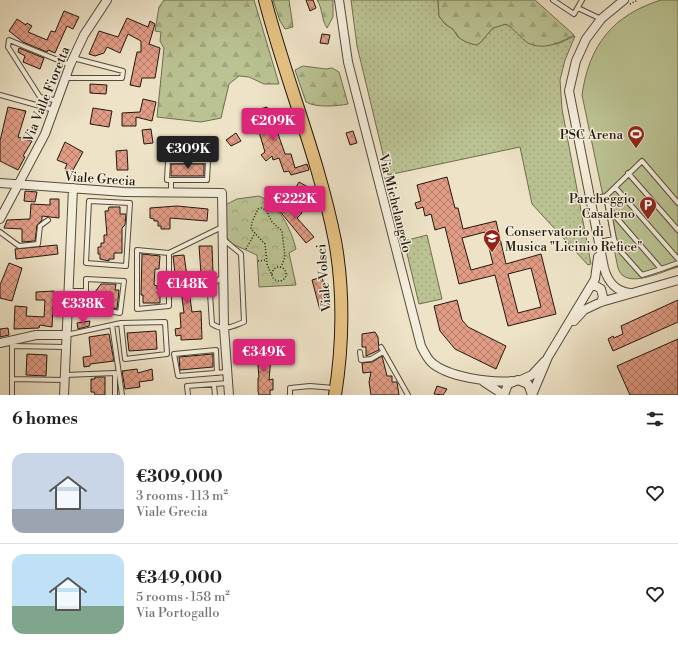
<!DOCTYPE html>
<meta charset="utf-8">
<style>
body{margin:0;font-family:"Libre Bodoni",serif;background:#f2f2f2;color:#202124;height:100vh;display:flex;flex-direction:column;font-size:15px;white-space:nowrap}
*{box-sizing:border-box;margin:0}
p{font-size:13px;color:#757577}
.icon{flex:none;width:22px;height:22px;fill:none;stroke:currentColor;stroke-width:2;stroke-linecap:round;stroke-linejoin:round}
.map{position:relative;height:395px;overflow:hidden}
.details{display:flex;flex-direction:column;background:#fff;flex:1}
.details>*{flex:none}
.price{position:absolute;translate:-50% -34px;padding:0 9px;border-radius:4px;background:#db2777;color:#fff;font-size:13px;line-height:26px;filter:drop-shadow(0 1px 2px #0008)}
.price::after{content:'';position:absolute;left:50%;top:24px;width:12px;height:9px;margin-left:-6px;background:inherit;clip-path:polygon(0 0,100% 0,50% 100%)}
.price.selected{background:#222;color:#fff}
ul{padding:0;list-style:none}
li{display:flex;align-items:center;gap:12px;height:100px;padding:0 12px}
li+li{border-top:1px solid #e0e0e0}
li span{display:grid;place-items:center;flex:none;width:112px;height:80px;border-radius:12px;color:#555}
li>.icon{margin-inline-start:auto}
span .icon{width:48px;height:48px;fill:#fffc;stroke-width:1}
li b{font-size:17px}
h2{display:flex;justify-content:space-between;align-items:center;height:48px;padding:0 12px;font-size:17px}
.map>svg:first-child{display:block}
</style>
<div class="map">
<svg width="678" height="395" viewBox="0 0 678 395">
<defs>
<pattern id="grass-dots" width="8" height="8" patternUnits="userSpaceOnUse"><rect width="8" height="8" fill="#bbc393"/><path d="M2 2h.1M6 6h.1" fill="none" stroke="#a0a77e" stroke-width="1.8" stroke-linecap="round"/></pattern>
<pattern id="forest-firs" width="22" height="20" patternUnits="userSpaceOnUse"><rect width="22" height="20" fill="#bbc393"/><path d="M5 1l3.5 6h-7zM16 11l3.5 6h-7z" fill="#a0a77e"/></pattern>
<pattern id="park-crowns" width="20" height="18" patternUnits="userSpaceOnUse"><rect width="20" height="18" fill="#bbc393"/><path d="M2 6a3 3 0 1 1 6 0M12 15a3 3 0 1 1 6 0" fill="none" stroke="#a0a77e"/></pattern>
<pattern id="building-cross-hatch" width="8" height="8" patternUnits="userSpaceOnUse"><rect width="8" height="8" fill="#e19c85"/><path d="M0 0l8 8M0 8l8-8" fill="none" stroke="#b67e6b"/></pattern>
</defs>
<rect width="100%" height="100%" fill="#eee3c7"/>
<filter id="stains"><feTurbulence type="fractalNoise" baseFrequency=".005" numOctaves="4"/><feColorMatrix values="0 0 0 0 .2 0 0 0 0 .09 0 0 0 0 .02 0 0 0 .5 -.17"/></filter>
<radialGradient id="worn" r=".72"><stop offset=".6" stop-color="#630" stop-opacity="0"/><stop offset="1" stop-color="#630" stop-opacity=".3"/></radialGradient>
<path fill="url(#grass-dots)" stroke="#6e6e50" d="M351,0H438L439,16L445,24L453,29L458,37L466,42L476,45L480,43L493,28L506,24L515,29L528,43L557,44L575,36L565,60L560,80L562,109L591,264L588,265L532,204L520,147L388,175L357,46Z
M427,235L442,299L419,304L404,241Z"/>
<path fill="url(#forest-firs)" stroke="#6e6e50" d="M164,0H254L279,84H264L249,77L239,76L229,84L221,118L201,122L157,117L164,48L160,41L161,32L155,31L159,7Z
M273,0H289L293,27L285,29L280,21Z
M317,0H333V17L327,28C321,19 323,9 317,0Z
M438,0H535L574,35C561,42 544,51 528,43C520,38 515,29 506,24L493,28L480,43L476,45L466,42L458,37L453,29L445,24L439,16Z
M303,66L326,69L332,68L339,72L348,104C337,106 316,108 306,102L295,70Z"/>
<path fill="url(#park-crowns)" stroke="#6e6e50" d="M259,196C279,204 291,229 296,249L289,253L296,285L259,287L257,255L230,243L226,236L225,205L237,199Z"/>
<path fill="#bbc393" stroke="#6e6e50" d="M661,0H678V267C662,271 625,291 618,268L582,95C589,45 613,15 661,0Z"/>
<path fill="url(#building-cross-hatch)" stroke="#21190d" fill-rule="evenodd" d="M306,0H313L316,8L310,11Z
M64,11L79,17L73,29L67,26L55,53L48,50L47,52L23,42L9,31L17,19L26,25L27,23L32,26L28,32L47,40L51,31L55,32Z
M127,18L148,27L150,21L155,24L149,44L160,48L155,78H142L140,87L130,85L137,52H141V41L128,34L120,53L107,47L104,53L95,56L89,54L99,31L118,37Z
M322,34L330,35L328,44L320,43Z
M19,48L44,58L40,69L23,62L25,56L18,52Z
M90,84L107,85L106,94L90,93Z
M143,99L156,102L152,121L136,117V126H122V113L140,112Z
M8,107L26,111L18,137L32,141L23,156L25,157L18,170L0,161V141Z
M267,107L273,129L276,128L285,154H291L295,168L307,164L309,170L291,175L289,171L284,172L279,158L273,160L272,156L266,161L261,155L265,152L259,132L256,134L250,112Z
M93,108L112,111L109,127L90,124Z
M151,129L153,143L144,144L142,130Z
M353,131L357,143L350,145L346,133Z
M236,133L241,141L231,146L226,140Z
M65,142L83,152L72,172L65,169L67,164L57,160Z
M127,150L128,170H117L116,151Z
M171,164H204V176H171Z
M447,177L455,208H458L463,229L496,221L506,264L541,254L556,314L508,326L495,275L459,284L445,227L435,230L431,214L425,216L423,207L417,209L415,203L421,201L417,185ZM485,232L493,264L471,270L462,238ZM531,268L541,307L518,313L508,274Z
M299,182L308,187L305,193L296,187Z
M25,191L37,192L35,202L24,201Z
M50,199H59V218L42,216V220L37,225L35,241L22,242V229L4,228L7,220L30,219L31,204L50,205Z
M290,200L302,213L297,218L314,237L306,243L278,209Z
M177,206L208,209L207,221L170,218V229H161V226H158V221H154V219L150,218V208Z
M109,207H120V214H126L125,225L122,228V253H114V259H109V261L100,259V254H98V247H101V243H104V235H107L105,211H108Z
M57,245L58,254L16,259L15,249Z
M199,246H212L213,273L201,274Z
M142,254L160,256L159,269H155L154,285L157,286V289H160V303H143V295H141Z
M184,255L192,312L201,311L202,339L181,340V335L176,336L175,329L181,328L180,313H184L180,282H176L173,256Z
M9,263L22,268L12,301L0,298V285Z
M322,277L330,307L320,310L312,280Z
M101,284H116L115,290H119L117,309L99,306L100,298L96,297L95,292Z
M54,291L52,327L40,325L39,328L14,329L15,306L27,307L26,316L44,317L45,300H36V292Z
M457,300L462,320L468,327L506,346L496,369L455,349L440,331L434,306Z
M678,300V322L613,351L608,339L613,336L614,338L623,334L621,326Z
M90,321L89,326L78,329L77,323Z
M8,328L9,335L0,337V329Z
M156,331L157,349L129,351L127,333Z
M375,332L378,337L379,350L366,356V347H362V334Z
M109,334L114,361L90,364V366L84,367L83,357L91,356L89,337Z
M678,339V395H630L617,366Z
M260,348H268V357H271L269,380L273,379V390H270V395H259L258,391V378H259L257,352H260Z
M27,354L47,355L46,376L26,375Z
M213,354V367L180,370L179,357Z
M382,356L387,376H392V382H397L399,395H371L369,382L371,372L363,373L362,363L372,362Z
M137,369L138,373L152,369L153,380L139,382L140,387L125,389L122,371Z
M95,377H105V395H95L94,392H91V379H95Z
M437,386L447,389L443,395L434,394Z"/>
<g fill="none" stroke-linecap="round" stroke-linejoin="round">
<defs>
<path id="service" d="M553,0L574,14L582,0
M578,8L601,19
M66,78H122L123,71L73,58
M0,95L54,110
M58,101L40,97L8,47L9,40L70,65
M628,173L678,230
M615,187L678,259
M171,193V180H167L168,161H208L207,180H171
M606,196L614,239L617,247L642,275L661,269
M591,199L606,196L642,161L678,203
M89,201L130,203L126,266L86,263Z
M609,209L661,269L678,263
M0,232L19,246L38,244L40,226L48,220
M599,242L614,239
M169,253V306L137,309V250L169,253L222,227
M222,277L212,285L210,293L212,324C224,332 233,326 244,322L241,254L223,239
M68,291H86V279L124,281L120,313L85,307L86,291
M112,325L122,395
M66,335L121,323L165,322L167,354L125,359L121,323
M381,347L408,395
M360,352L361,360L371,359L383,352
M217,373L216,350L174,354L178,376L227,372
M65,375L115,373V395
M12,379L64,380
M214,385L215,395
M12,395V346L65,347
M188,395L187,386L228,383
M290,395V388L310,386L334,388"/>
<path id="minor" d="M339,0L348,62L421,346C424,352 427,358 431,362C447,377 490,383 512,381
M624,0L601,19L586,39L576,61L569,91L604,268C608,282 615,291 630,293
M0,183L124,192L222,193L224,328L229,395
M0,219L45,134L70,65L84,35L107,0
M591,286H596L601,289L603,297L601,302
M574,321L584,310L601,302L678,280
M0,343L36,335H66
M521,380L532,375L545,361
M484,382L504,395
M64,395L73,188
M504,395L508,384L518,380L528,384L532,395
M532,395L548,357L595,279L598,257"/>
<path id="primary" d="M265,0C286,81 319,159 335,241C344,290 343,346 335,395"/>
</defs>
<use href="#service" stroke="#544c3c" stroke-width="6"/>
<use href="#minor" stroke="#544c3c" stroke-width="10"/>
<use href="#primary" stroke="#21190d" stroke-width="14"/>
<path stroke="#21190d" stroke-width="1.5" stroke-dasharray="1 2" stroke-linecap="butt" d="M630,4L638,0
M246,249L255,233
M258,261L266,260
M272 274a7 7 0 1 1 14 0a7 7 0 1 1-14 0Z
M272,276L267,264L265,244L251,229L252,222L258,209L261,208L266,210L272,222L282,231L285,257L281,267"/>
<use href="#service" stroke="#f4eddb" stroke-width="4"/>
<use href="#minor" stroke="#f4eddb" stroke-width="8"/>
<use href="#primary" stroke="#e7c284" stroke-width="12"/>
</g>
<defs>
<symbol id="stadium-pin" viewBox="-11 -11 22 30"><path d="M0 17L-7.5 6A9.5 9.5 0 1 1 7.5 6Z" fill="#8f2418" stroke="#f4eddb"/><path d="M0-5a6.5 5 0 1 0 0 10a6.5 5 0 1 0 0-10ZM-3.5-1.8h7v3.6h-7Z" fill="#fff"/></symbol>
<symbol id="parking-pin" viewBox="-11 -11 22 30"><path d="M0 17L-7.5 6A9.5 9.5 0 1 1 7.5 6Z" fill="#8f2418" stroke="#f4eddb"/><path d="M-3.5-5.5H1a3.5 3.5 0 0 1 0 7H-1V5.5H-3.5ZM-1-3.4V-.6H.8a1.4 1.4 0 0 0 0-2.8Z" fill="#fff"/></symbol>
<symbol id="university-pin" viewBox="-11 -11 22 30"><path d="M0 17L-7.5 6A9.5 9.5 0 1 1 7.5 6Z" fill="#8f2418" stroke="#f4eddb"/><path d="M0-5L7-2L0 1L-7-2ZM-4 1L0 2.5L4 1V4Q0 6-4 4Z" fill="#fff"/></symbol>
</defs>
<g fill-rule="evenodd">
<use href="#stadium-pin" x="626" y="124" width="20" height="27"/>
<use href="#parking-pin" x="638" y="195" width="20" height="27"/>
<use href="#university-pin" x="482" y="228" width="20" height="27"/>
</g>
<g text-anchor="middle" stroke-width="3" stroke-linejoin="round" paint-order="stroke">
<g font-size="13" fill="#21190d" stroke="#f4eddb">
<text transform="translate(46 94) rotate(-68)" y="5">Via Valle Fioretta</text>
<text transform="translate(100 178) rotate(4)" y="5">Viale Grecia</text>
<text transform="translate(396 203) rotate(76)" y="5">Via Michelangelo</text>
<text transform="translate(323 278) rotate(-95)" y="5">Viale Volsci</text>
</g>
<g font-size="13" fill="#21190d" stroke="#f4eddb" text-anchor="end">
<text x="623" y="139">PSC Arena</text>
<text x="635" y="203">Parcheggio<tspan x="635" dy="15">Casaleno</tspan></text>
<text x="505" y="236" text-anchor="start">Conservatorio di<tspan x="505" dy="15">Musica "Licinio Refice"</tspan></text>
</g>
</g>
<rect width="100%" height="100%" filter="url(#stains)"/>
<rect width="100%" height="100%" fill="url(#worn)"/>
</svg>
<b class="price" style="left:273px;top:142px">€209K</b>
<b class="price selected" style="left:188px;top:170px">€309K</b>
<b class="price" style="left:295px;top:220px">€222K</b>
<b class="price" style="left:187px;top:305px">€148K</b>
<b class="price" style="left:83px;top:325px">€338K</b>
<b class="price" style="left:264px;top:373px">€349K</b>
</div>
<section class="details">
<h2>6 homes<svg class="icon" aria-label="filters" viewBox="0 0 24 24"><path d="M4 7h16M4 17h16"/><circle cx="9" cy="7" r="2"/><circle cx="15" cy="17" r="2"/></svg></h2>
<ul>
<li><span style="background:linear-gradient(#c9d6e8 70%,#9aa5b1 0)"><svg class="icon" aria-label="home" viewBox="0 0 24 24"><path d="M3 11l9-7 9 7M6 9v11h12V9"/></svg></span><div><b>€309,000</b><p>3 rooms · 113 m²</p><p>Viale Grecia</p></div><svg class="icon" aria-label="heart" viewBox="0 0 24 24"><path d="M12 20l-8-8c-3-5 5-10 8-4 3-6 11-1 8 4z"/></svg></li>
<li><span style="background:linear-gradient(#bfe0f5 65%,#7fa58c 0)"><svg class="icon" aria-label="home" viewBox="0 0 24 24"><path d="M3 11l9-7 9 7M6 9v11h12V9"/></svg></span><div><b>€349,000</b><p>5 rooms · 158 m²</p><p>Via Portogallo</p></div><svg class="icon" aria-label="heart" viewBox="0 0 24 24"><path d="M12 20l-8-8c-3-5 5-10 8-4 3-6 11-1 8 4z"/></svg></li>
</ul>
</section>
